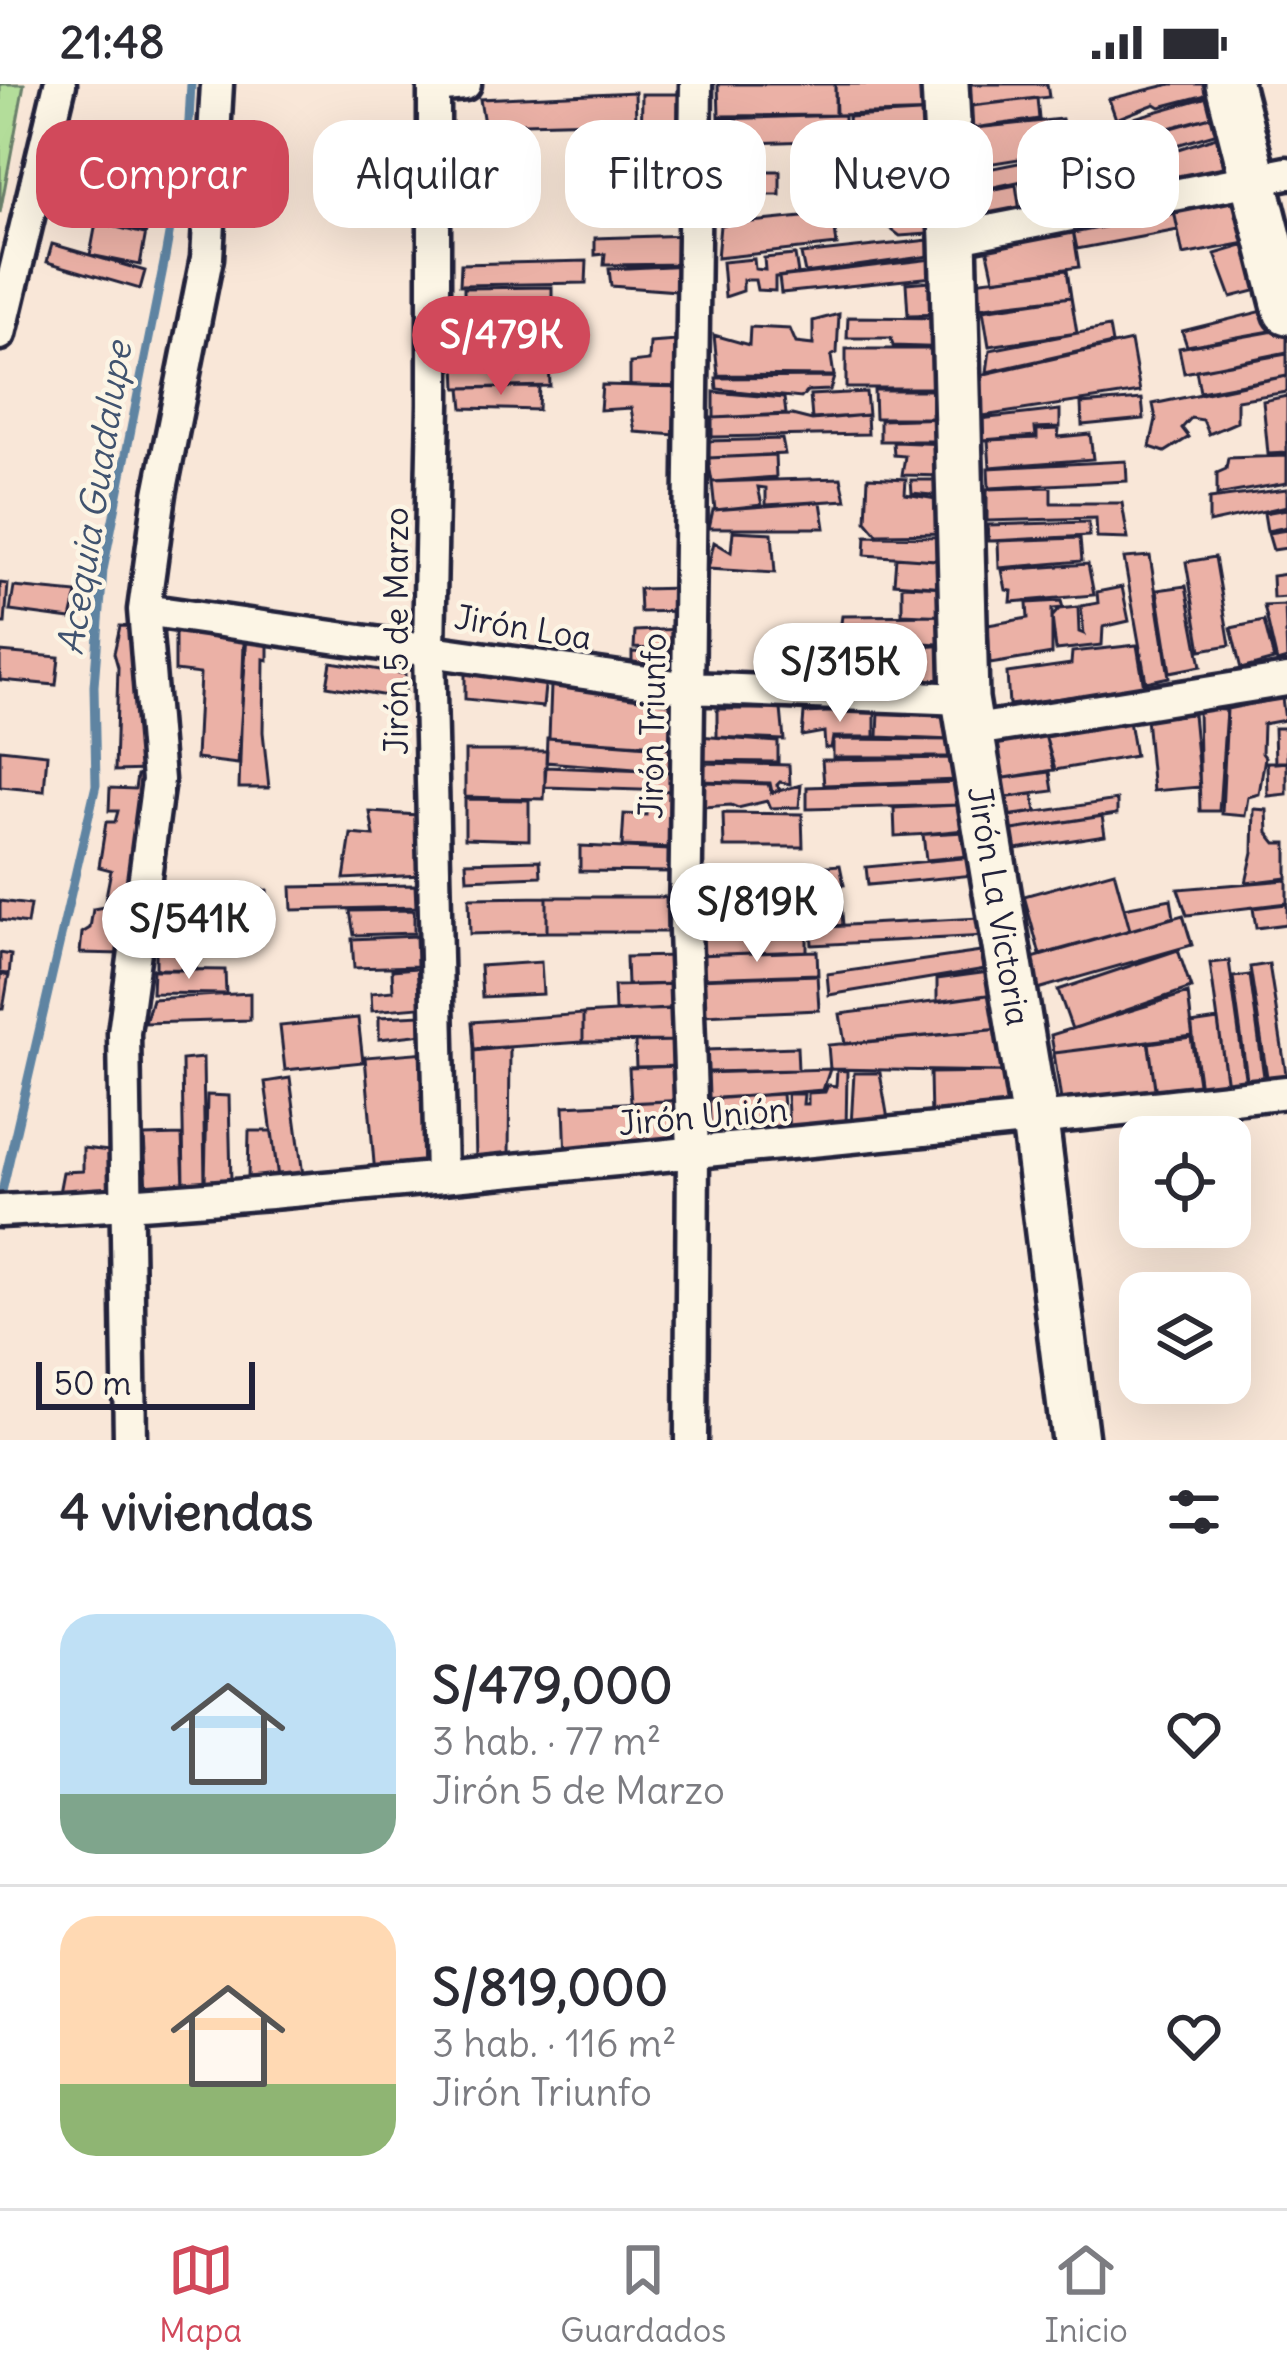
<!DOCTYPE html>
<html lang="es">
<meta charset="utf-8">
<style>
body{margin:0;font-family:Delius,sans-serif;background:#f2f2f3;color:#2b2b33;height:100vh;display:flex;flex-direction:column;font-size:45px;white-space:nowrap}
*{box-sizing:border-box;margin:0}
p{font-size:39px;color:#7c7c81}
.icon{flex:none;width:66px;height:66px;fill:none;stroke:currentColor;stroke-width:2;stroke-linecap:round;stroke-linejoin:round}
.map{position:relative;height:1356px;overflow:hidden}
.sheet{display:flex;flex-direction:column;background:#fff;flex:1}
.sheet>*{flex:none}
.guide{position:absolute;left:36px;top:36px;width:1215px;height:108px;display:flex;gap:24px}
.fabs{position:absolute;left:1119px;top:1032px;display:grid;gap:24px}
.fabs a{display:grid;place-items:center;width:132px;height:132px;border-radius:24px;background:#fff;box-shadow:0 12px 48px #0002;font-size:60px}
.scale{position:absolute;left:36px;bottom:30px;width:219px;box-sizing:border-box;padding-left:12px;border:6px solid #22223b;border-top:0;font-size:33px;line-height:42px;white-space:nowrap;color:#22223b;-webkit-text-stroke:9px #fcf5e5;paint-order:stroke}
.price{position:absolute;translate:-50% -102px;padding:0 27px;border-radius:42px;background:#fff;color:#222;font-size:39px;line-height:78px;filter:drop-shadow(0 3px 6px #0008)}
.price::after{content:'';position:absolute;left:50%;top:72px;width:36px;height:27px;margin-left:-18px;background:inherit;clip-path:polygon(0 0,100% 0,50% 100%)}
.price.on{background:#d1495b;color:#fff}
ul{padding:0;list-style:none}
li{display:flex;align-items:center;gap:36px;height:300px;padding:0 60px}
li+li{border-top:3px solid #e1e1e2}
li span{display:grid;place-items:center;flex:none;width:336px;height:240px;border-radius:36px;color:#555}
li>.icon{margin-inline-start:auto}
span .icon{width:144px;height:144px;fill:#fffc;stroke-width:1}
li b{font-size:51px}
h2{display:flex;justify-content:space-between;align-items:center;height:144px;padding:0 60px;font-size:51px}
.chip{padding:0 42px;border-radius:36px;background:#fff;box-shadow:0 12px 48px #0002;font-size:42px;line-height:108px}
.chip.on{background:#d1495b;color:#fff}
.status{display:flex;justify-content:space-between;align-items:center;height:84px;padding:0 60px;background:#fff;direction:ltr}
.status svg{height:33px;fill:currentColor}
.tab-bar{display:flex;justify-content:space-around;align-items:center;height:168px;border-top:3px solid #e1e1e2;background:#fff;font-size:33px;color:#7c7c81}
.tab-bar a{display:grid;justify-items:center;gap:6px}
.tab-bar .on{color:#d1495b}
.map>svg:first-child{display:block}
</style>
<div class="status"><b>21:48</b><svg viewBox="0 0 49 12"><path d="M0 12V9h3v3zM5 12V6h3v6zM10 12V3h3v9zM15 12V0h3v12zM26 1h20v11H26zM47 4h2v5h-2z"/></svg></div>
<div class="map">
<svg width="1287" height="1356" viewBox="0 0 1287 1356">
<rect width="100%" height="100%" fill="#f9e7d8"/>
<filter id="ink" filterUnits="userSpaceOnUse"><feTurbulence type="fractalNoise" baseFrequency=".00833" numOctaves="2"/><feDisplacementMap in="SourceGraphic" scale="24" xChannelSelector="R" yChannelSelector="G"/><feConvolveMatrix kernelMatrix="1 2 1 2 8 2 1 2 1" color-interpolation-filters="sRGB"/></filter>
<g filter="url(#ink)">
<path fill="#b3dd9a" stroke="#6a806a" stroke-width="3" d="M0,0H24L0,129Z"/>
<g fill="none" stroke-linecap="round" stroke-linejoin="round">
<path stroke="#5e84a2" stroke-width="9" d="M0,1116L96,701L94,602L103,486L164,179L189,37L191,0"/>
</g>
<path fill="#ebb1a6" stroke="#22223b" stroke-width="3" d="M718,0H835V31L719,32Z
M835,0H937L941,28L836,31Z
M968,0H1047L1049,13L971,22Z
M1171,0H1215L1217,8L1160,23L1155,20L1116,35L1109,15Z
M635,8L636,36L484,40L480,15Z
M642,10H685L688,63L641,67Z
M1218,10L1222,30L1134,53L1123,37Z
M1037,14L1039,35L966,45L967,22Z
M937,28L938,52L850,57L848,33Z
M1221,30L1225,47L1135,73L1122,58Z
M844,31V56L720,60L719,35Z
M1062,35L1069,67L969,83L966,45Z
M99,36L147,52L149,77L93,64Z
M1229,49L1240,81L1153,104L1146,75Z
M938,52L942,90L856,99L852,61Z
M1099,63L1102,79L1077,86H1049L1036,94L971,108L968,89Z
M95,70L162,92L157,116L88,97Z
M684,77L683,124H613L612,103L662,100V78Z
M1099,86L1105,116L1076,127L1074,104L1079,103L1080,91Z
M727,87H780V111H728Z
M940,89L944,123L866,133L862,98Z
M1059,91L1067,124L1025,132L1020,100Z
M1016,101L1021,134L977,139L975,109Z
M105,104L148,116L144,150L87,136L91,118L103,117Z
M1242,114L1251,158L1183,171L1174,127Z
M940,126L942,149L900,152L876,134Z
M1174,127L1178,146L1077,165L1073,146Z
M833,130L837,161L717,174L720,141Z
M96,139L146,148L140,181L90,171Z
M1073,146L1079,183L994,195L987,163Z
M690,151L688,180L604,181L605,170L595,171V154Z
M938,155L937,171L805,189L801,170Z
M1256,158L1270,203L1231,213L1215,170Z
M52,160L145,187L140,205L47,178Z
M795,171L798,190L775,193V207L757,206L755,196H743V207L725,213L722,178L754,175L755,185L765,186L764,174Z
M941,174L943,192L781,209L779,193Z
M587,177L586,199L460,201L461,180Z
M689,181L692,208L611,202L609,185Z
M1067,186L1071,213L976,224L973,197Z
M944,196L949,230L908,231L906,199Z
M552,203V224L464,225V204Z
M1071,213L1077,249L989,262L983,226Z
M1279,223L1282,245L1187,262L1182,247Z
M839,230L837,269L831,272L834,292L718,291L714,251L749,261L750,243L790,245L796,259L813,261V237Z
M848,233L952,234L954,264L893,262L891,254H847Z
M1109,243L1112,260L987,288L990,266Z
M1287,245V268L1184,289L1179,264Z
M690,256L691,303L630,302V279L649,277L650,259Z
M1131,257L1140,308L983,332L976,292Z
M846,265H949V304H846Z
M1287,270V292L1200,308L1196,286Z
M549,278L550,302L457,304L456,280Z
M1287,292V308L1237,316V338L1209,350L1203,336L1191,334L1182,344L1189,353L1165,368L1150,363L1156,335L1153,320Z
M834,293L830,306L807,307L801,314L717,305L716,294Z
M602,301L689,303L690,352L635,348L631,324L600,326Z
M539,303L538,326L463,324L461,304Z
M874,306H956V334H875Z
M714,308L784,314L786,330L714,334Z
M866,308L868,331L812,335L810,311Z
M1287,312V369L1268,370L1263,317Z
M1142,315L1144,335L1082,341L1081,320Z
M1060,326V343L1035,344L1036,352L982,356L980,335Z
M792,331L812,336L867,331L868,350L712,353V334Z
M951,334L948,357H880V336Z
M1059,345L1058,353L1090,350L1093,375L990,383L988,356L1037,354V346Z
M782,355L785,370L708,374L707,357Z
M893,358L947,360L946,392L902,391L905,372L894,371Z
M775,371L776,393L712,398L708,374Z
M1287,372V399L1217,411V389L1226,385L1228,374Z
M1126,377L1127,397L989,404L988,384Z
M868,393L906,395L905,410L949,417L951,449L877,450L866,437Z
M841,394L846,416L766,421V404L758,403L762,421L715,426L712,398Z
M911,396H953L951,413L912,409Z
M1051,403V419H1122L1128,455L1097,454L1096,434L987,437V405Z
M1287,405V422L1209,439V415Z
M821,418L825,444H709L713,426Z
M1287,425V443L1267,447L1264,429Z
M1089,438V452L989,457L988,441Z
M1287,446V464L1273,466L1268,449Z
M733,447L772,449L775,489L708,485L714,458L731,468Z
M866,452L951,453V477L865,471Z
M1080,454L1082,477L999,484L998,457Z
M1150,472L1169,593L1146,598L1124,474Z
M896,473L947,477L946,503L894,499Z
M1215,473L1230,561L1201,566L1186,478Z
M1088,480L1094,511L1011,518L1012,507L1006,506L1002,486Z
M1287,490V513L1273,514L1272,492Z
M0,499L8,500L5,539H0Z
M902,501L946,503L948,532L902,530Z
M1186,502L1201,582L1170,588L1157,506Z
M14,503L77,509L71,535L10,527Z
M1122,503L1129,537L1103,543L1102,561L1056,566L1052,533L1059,525L1078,523L1079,548L1084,550L1081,522L1098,519L1097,508Z
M683,504L684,527L640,528L639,505Z
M1061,517L1063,524L1052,525V570L990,580L988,541L1028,534L1027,519Z
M1285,521L1287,575L1277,578L1264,522Z
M954,531L952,561L839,553L842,532Z
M1264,537L1274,576L1241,585L1231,544Z
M175,541L247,551L238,680L196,675L200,590L175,587Z
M120,542L139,543L148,686L115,687L118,583L114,569Z
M682,545L683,567L634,564L635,547Z
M244,559H268V576L264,575L263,648L269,704H239Z
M949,561L950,595L924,596L921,563Z
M1137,561L1144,603L1009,621L1007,589L1071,580L1072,568Z
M918,562L922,596H874L878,565Z
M0,568L59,573L56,601L0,596Z
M632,568L683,571L681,593L632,588Z
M331,578L405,590V615L327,602Z
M465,585L546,592L543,623L465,615Z
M551,602L676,610L674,662L549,654Z
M1282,614L1285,636L1263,640L1262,669L1265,673L1259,710L1248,713L1245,732L1222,730L1227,625Z
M717,625H781L784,656L717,653Z
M1198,625L1226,626L1219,727H1200Z
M875,626V653H833L831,664H825L824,648L802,652L804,629Z
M879,627L950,631L953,656L878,653Z
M1193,630L1200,703L1153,707L1146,634Z
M1129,637L1135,672L1055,686L1045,651Z
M1274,644H1287V678L1275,679Z
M1045,651L1054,686L999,695L992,661Z
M698,652L778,658V678L697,677Z
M547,654L673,664V688L546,678Z
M833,655L953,656L955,673H833Z
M0,665L47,670L44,707L0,703Z
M465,667H547L544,715L465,713Z
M957,674L958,696L824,701L822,676Z
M1267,678H1287V710L1268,712Z
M701,679L789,681L790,700L780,698L777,701L780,706L772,708L770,699L700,697Z
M545,683L672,688L671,707L545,703Z
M1050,688L1053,707L1000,714L998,695Z
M151,690L123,870L80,869L82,849L90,844L93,825L104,823L111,786L99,783L106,738H115L118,727H109L110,704L135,705L137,691Z
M703,698L768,700L771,709L801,701L799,723L770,724L767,717L738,724L731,721L704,723Z
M960,698L961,721L807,725V703Z
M647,706L671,707L676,764L622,762L624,730L646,731Z
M1033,710L1036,728L1005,732L1002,714Z
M465,715L529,716V756L465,754Z
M1117,716V730L1006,747L1004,733Z
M981,720L982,747L895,752L894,724Z
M1254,725L1267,726L1268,749L1276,759H1287V794L1246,799L1253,768Z
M370,728L418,731L421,791L344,795L351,750L374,752Z
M723,729L802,730L803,763H724Z
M1102,732L1105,751L1009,766L1006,747Z
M976,745L978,771L926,776L923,750Z
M580,762L670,766L669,788L580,787Z
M984,772L985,790L868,801L866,783Z
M540,776L541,792L467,795L466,778Z
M840,781L844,801L820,803V814L700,825L703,791Z
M1114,787L1130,846L1040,871L1024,812Z
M1287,796V819L1187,831L1178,805Z
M415,801L416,823L292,826L291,803Z
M267,806L268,829L160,830L164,810Z
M547,813V848L470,850L469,814Z
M547,813H666L667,848H547Z
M1171,815L1174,833L1130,846L1124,824Z
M0,817L30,821L27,840L0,836Z
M841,817L843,842L700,850V829Z
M1287,820V840L1256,844L1253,824Z
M414,826V849L354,851L350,827Z
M237,830V856L159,858V833Z
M1183,831L1192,861L1038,905L1029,875Z
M979,834L986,852L812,861L811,843Z
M807,847V867L696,871L695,850Z
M416,852L417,882L354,884L352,855Z
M195,858L196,886H156V860Z
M1178,866L1191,904L1072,945L1058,906Z
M817,867L818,891L697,895L696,871Z
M981,868L985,885L829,911L827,890Z
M0,869L11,871L9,892L0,890Z
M680,872L681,900L627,901L626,873Z
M1229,877L1246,1000L1227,1003L1210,879Z
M541,878L543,910L482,913L480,882Z
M1269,880L1287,996L1268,999L1250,883Z
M417,884L420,923L372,927L371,909L393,907L392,886Z
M153,885L225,886L226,910L152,909Z
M989,888L995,910L937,918V895Z
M0,889L9,890L3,925H0Z
M817,890L819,926L703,931L701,894Z
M1250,891L1265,1000L1248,1002L1233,893Z
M683,900L684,925L615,927L614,902Z
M250,909V936L145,939L152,915Z
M1188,909L1193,952L1054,969L1051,951Z
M995,910L1002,945L845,960L840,930Z
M682,924L681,957L583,958V930Z
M583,930V958L474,965L472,938Z
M422,931L424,950L379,955V933Z
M358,934L363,978L285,986L280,942Z
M1218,936L1227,1002L1200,1005L1191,940Z
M1001,945L1005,988L830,985L828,961Z
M1191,953L1199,1006L1156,1012L1149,959Z
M681,957L682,982L636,983L635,958Z
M1148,957L1156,1009L1062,1023L1054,969Z
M510,963L509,1073L476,1080L474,967Z
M797,963L798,986L707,988L706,966Z
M426,968L437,1086L375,1091L365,973Z
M203,974L205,1100L184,1101L182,976Z
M682,982L685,1016L631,1019L629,984Z
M830,985L823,1006L702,1016L701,989Z
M837,986L847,987L846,1047L789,1051L787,1010H804L803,1020H808V1009L825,1008L828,1001L836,1002Z
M1005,988L1011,1029L931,1036L930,989Z
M854,989H880L889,1041L851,1042Z
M290,994L303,1091L278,1094L265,998Z
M782,1010L785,1048L706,1053L703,1015Z
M207,1011L229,1012L231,1098L205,1100Z
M685,1016L689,1061L566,1075L564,1022Z
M249,1047H272L278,1094H248Z
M182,1051L184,1103L147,1105L144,1052Z
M83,1064L110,1067V1110L59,1109L63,1088L83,1087Z"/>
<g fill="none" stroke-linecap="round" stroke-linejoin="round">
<defs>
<path id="street" d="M434,0V320L429,565L441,1093
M434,3L465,0
M953,154L1287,89
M0,250L60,0
M144,526L689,604L965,615
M969,647L1287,596
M0,1127C209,1118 418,1095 626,1075C846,1053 1067,1034 1287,1008
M130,1356L124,949L158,696L144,526L160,410L207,174L217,0
M691,1356L693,1068L685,846L696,0"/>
<g id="secondary">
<path id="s1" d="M945,0L953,154L965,615L1035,1037L1075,1356"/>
<path d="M1229,0L1287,227"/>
</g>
</defs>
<use href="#street" stroke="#22223b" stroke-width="39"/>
<use href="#secondary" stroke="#22223b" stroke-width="54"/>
<use href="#street" stroke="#fcf5e5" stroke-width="30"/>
<use href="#secondary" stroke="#fcf5e5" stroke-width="45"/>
</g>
</g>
<g text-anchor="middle" stroke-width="9" stroke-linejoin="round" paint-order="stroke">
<g font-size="33" fill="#22223b" stroke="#fcf5e5">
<text transform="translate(523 543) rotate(9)" y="12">Jirón Loa</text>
<text transform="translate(396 547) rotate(-90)" y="12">Jirón 5 de Marzo</text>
<text transform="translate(652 642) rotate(-89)" y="12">Jirón Triunfo</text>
<text dy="12" stroke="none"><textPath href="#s1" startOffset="825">Jirón La Victoria</textPath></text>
<text transform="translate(703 1032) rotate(-5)" y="12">Jirón Unión</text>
</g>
<g font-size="36" font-style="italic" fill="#40536f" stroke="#fcf5e5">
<text transform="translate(94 414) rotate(-81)" y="13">Acequia Guadalupe</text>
</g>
</g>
</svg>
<div class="fabs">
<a><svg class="icon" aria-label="locate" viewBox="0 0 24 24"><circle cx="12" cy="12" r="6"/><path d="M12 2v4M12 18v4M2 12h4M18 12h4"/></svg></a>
<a><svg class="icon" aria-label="layers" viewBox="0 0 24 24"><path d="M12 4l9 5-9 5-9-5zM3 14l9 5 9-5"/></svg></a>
</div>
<div class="scale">50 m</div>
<b class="price on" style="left:501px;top:314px">S/479K</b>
<b class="price" style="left:840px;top:641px">S/315K</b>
<b class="price" style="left:757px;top:881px">S/819K</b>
<b class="price" style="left:189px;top:898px">S/541K</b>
<div class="guide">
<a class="chip on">Comprar</a>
<a class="chip">Alquilar</a>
<a class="chip">Filtros</a>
<a class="chip">Nuevo</a>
<a class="chip">Piso</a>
</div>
</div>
<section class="sheet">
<h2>4 viviendas<svg class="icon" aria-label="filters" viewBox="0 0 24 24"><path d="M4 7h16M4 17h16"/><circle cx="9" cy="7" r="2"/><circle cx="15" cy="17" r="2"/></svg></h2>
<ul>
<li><span style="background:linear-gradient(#bfe0f5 75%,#7fa58c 0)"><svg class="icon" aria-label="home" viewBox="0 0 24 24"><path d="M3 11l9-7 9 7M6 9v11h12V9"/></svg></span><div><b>S/479,000</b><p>3 hab. · 77 m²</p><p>Jirón 5 de Marzo</p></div><svg class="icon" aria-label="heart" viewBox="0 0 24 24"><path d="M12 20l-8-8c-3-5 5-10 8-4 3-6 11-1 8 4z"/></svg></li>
<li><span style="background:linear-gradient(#ffd9b3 70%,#8fb573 0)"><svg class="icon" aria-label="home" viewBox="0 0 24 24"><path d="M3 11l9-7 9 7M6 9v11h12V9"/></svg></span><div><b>S/819,000</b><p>3 hab. · 116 m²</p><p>Jirón Triunfo</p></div><svg class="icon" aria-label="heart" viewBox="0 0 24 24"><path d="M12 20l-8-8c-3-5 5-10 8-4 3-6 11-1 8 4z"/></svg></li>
</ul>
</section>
<nav class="tab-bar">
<a class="on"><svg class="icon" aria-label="map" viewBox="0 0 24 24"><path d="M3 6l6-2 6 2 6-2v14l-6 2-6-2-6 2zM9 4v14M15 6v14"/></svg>Mapa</a>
<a><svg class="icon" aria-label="saved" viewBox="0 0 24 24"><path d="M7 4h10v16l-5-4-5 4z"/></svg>Guardados</a>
<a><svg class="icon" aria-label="home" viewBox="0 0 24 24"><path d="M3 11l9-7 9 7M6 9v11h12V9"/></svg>Inicio</a>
</nav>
